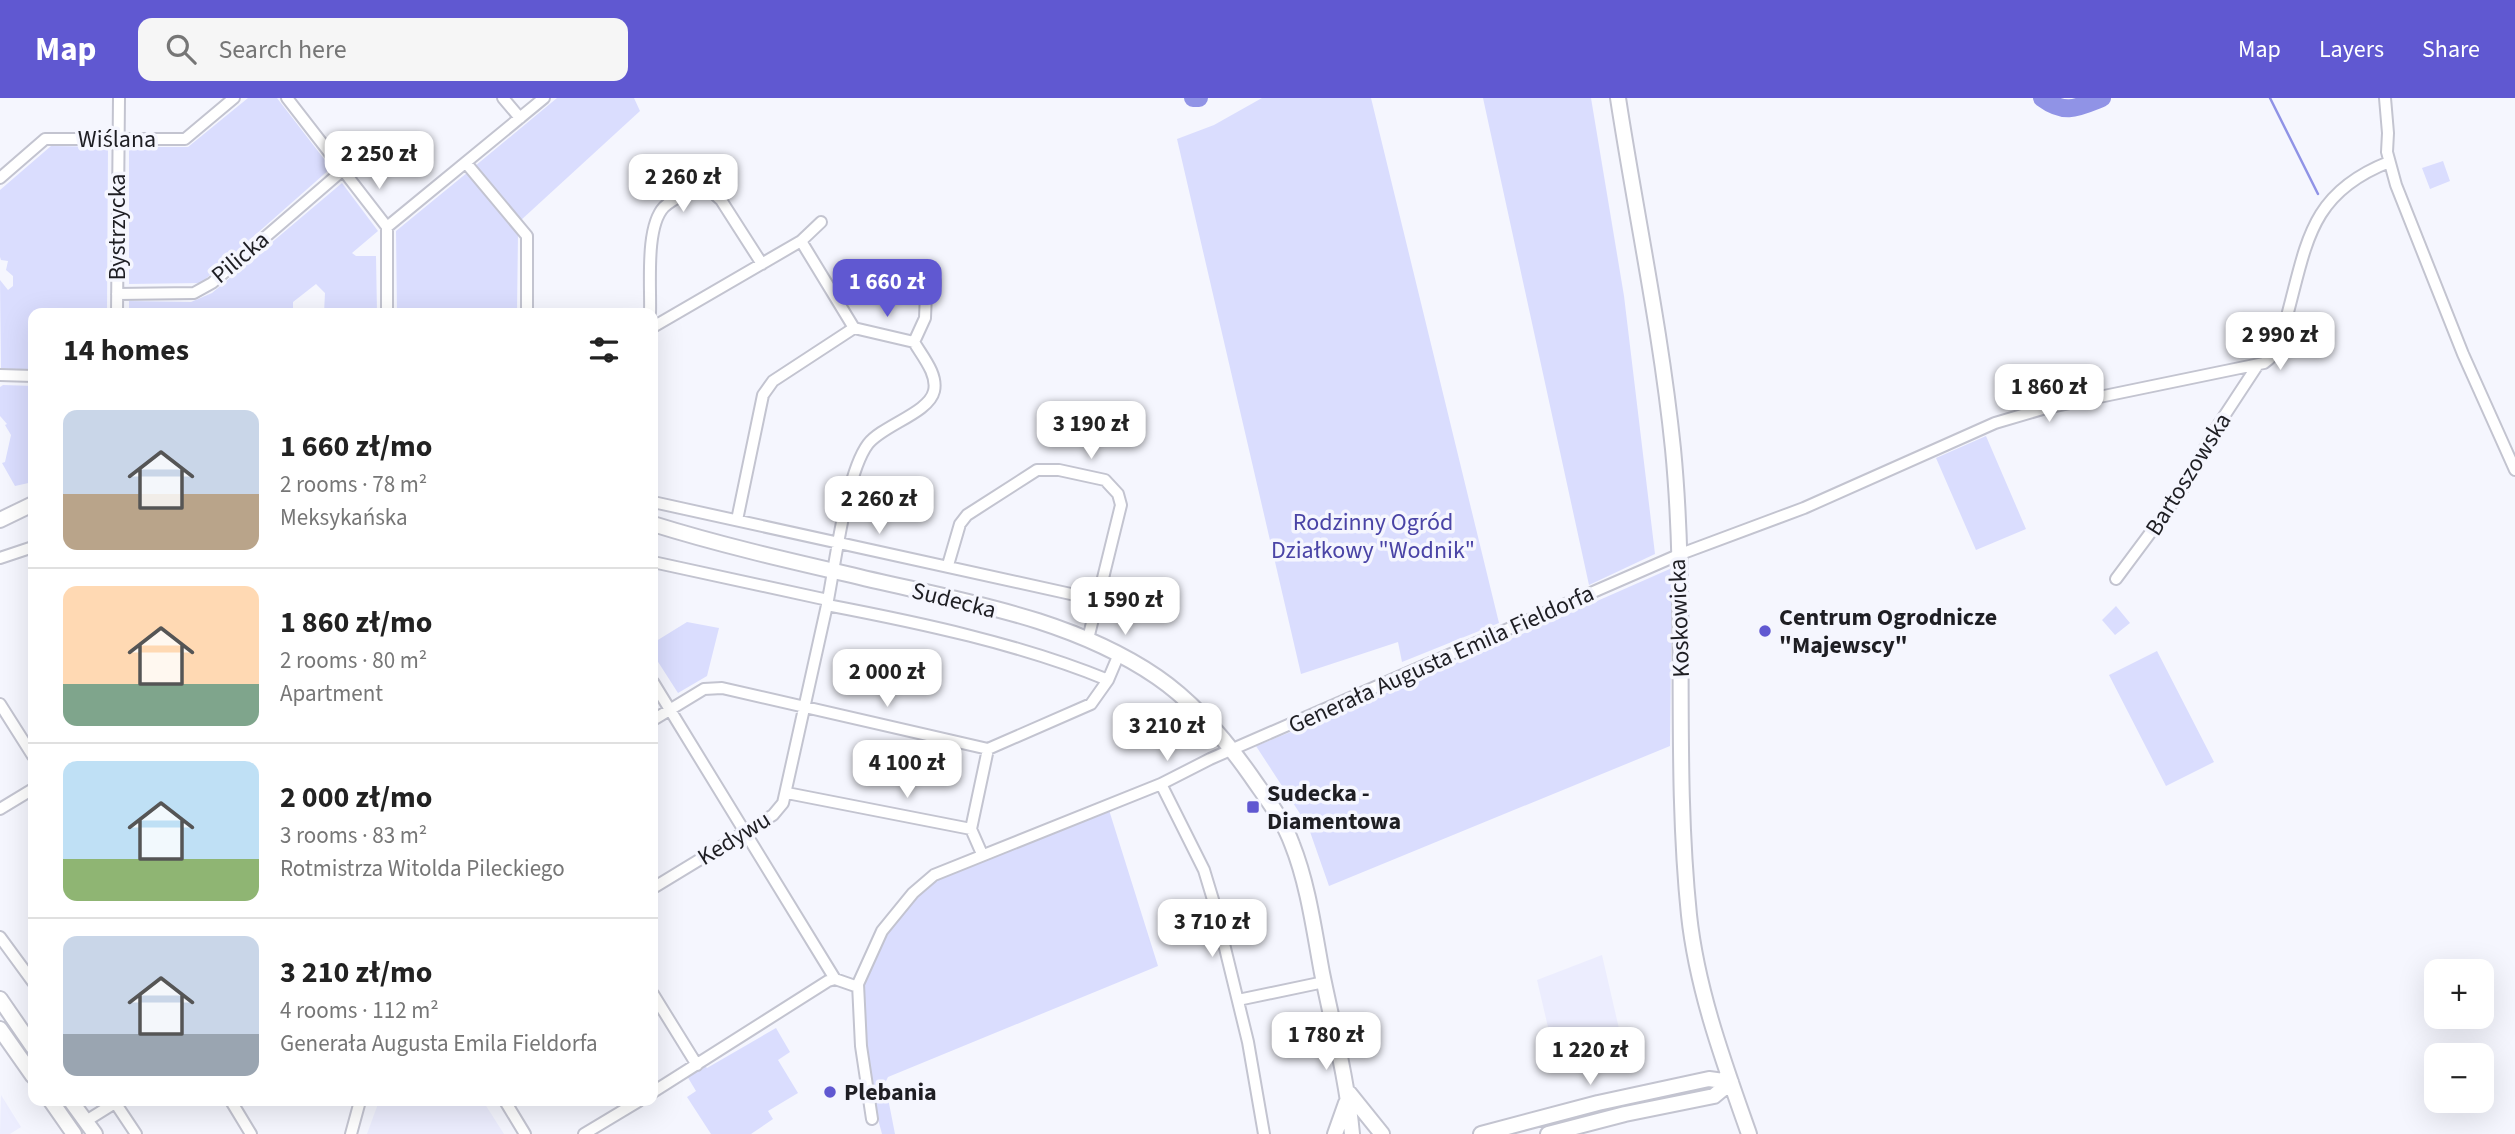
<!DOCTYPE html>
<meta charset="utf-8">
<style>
body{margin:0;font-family:"Source Sans 3",sans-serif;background:#f6f6f6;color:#222;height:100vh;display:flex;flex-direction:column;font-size:26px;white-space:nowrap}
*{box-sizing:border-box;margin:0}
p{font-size:23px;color:#767676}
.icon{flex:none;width:38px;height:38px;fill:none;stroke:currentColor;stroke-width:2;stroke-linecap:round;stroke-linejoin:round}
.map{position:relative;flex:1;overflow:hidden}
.drawer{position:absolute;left:28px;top:210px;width:630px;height:798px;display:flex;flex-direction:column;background:#fff;border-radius:14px;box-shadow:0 7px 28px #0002}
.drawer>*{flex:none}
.fabs{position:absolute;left:2424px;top:861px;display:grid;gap:14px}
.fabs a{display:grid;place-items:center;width:70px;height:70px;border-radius:14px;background:#fff;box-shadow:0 7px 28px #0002;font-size:35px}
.price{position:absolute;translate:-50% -60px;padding:0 16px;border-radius:14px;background:#fff;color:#222;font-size:23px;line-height:46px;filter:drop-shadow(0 2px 4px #0008)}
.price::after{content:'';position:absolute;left:50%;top:42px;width:21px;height:16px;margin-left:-10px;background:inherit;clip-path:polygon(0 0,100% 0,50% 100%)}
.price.current{background:#6058d1;color:#fff}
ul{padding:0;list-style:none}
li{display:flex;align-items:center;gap:21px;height:175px;padding:0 35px}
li+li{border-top:2px solid #e0e0e0}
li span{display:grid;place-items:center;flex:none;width:196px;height:140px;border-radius:14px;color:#555}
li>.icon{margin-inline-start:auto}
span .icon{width:84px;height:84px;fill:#fffc;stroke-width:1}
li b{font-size:30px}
h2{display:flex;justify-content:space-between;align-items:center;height:84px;padding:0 35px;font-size:30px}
header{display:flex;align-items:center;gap:42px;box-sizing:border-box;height:98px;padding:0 35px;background:#6058d1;color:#fff}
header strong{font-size:33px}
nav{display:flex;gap:38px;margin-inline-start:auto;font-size:24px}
.search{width:490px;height:63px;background:#f6f6f6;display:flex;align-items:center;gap:18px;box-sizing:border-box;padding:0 24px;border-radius:14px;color:#767676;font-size:26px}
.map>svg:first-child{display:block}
</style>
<header>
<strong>Map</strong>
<div class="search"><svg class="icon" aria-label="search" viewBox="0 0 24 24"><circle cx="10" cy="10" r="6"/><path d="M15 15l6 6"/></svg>Search here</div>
<nav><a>Map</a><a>Layers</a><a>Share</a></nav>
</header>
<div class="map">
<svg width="2515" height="1036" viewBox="0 0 2515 1036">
<rect width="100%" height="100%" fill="#f5f6fe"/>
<path fill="#ecedfe" d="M1602,857L1620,935L1601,962L1558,972L1537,882Z
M1,997L21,1029L10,1036H0Z
M379,1003H483L504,1036H367Z"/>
<path fill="#daddfe" d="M248,0H277L331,70L201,185L129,186V49H188Z
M557,0H634L640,13L520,123L475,68Z
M1262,0H1371L1499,525L1402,564L1398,544L1301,576L1177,41L1214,27Z
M1483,0H1591L1624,198L1655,456L1589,487Z
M51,48L108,49L107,215H33V271H1L0,182L8,192L13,188V178L6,172L8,163L1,162L0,159V92Z
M2443,63L2450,83L2430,91L2422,70Z
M468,74L518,136L517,215H397L396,133Z
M342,85L378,133L352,155L356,158H376L377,215H324L325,195L316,186L293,204V215H129V203L191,204L212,195Z
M3,287L33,288V384L15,388L2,365L5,364L11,337L5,327L7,326L0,318V289Z
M1986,338L2026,431L1976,452L1936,360Z
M1672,470L1670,648L1329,788L1308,728L1256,648L1404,588Z
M2116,508L2130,525L2115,537L2102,522Z
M687,524L719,530L707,578L678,595L653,556V545Z
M2157,553L2214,664L2166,688L2109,577Z
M1109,712L1158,868L888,979L885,985L895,1036H882L872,999L862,889L891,828L929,785Z
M776,930L790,954L778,962L798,995L768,1013L773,1021L751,1036H711L687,999L696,993L687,978L704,967L707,970Z"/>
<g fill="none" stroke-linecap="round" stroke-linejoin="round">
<path stroke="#9093e6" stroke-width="2.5" d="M2270,0L2318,96"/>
<path stroke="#9093e6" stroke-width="18" d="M1193,0H1199
M2042,0C2065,17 2077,10 2102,0"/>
<defs>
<path id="minor" d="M287,0L387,129V215
M503,0L520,20
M2385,0L2388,35L2387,54L2396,87L2463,256L2515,372
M466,65L527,138V215
M0,80L45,41H185L234,0
M387,129L544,0
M801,143L821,124
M915 185a10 10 0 1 1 20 0a10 10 0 1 1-20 0Z
M926,195L925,220L914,244C922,258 938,276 934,293C929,315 883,327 868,346C846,375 835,468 827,507C921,525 1020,546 1108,582
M117,196L194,195L212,185L343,72
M117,215L119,0
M650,215C651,188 645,129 664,109C672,101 687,95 697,89L710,92L721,102L762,166
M653,229L801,143L854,230
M854,230L914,244
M0,277L33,278
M653,404L1098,502
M737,422L763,297L773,283L854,230
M0,460L33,449
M653,464L828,502
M948,467L960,426L967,417L1037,372H1059L1105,382L1118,396L1121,407L1088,541
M2116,481L2180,395L2215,332L2257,268
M653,584L835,881
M0,606L33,658
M653,622L704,591L722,590L988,651L1091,606L1108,582L1119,556
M1161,686L1204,772L1214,805L1248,944L1264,1036
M787,695L971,731L988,651
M0,711L33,691
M971,731L982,756
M653,790L773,717L783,705L827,507
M0,839L33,884
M653,896L697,967
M1238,902L1324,884
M653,994L828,883L835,881L858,889
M114,1003L136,1036
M231,1003L251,1036
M505,1003L525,1036
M872,1021L861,948L858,886L882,833L913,795L934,777L1161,686L1210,661L1678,457L1804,410L1995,325L2046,310L2264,265C2281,254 2283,236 2287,218C2307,144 2310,95 2389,64
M86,1023L118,1003
M351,1036L360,1003
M584,1036L639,1003"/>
<path id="tertiary" d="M1618,0C1636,117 1661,233 1673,351C1688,505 1673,662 1689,817C1697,892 1724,965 1749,1036
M0,422L33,406
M653,426C717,446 782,461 847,476C953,502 1066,517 1157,579C1195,605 1225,641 1251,678C1266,700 1283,721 1292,746C1308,786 1314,832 1322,875C1333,929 1347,981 1352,1036
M0,901L33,949
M0,931L33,978
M1349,995L1382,1036
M51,1003L74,1036
M71,1003L95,1036
M1335,1036L1346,1005
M1481,1036L1598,1005L1709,981L1731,984
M1548,1036L1625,1016L1714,998L1731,984"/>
</defs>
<use href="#minor" stroke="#c3c4d0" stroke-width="14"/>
<use href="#tertiary" stroke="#c3c4d0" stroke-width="18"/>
<use href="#minor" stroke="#fff" stroke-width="10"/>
<use href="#tertiary" stroke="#fff" stroke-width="14"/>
</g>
<g fill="#6058d1" stroke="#f5f6fe" stroke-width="2.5">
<circle cx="1765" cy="533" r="7"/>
<rect x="1246" y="702" width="14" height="14" rx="3.5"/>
<circle cx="830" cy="994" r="7"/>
</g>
<g text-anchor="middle" stroke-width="7" stroke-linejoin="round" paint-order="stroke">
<g font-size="24" fill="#1e1e23" stroke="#f5f6fe">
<text x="117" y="49">Wiślana</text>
<text transform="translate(117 129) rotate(-90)" y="8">Bystrzycka</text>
<text transform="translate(240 159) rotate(-40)" y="8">Pilicka</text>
<text transform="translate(2188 376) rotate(-58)" y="8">Bartoszowska</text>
<text transform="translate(954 502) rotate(14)" y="8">Sudecka</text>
<text transform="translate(1679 520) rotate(-92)" y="8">Koskowicka</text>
<text transform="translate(1441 561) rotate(-24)" y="8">Generała Augusta Emila Fieldorfa</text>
<text transform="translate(734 740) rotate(-32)" y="8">Kedywu</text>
</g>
<g font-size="24" fill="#4a44a6" stroke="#f5f6fe">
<text x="1373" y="432">Rodzinny Ogród<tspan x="1373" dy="28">Działkowy "Wodnik"</tspan></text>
</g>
<g font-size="24" font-weight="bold" fill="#1e1e23" stroke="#f5f6fe" text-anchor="start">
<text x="1779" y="527">Centrum Ogrodnicze<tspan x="1779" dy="28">"Majewscy"</tspan></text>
<text x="1267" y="703">Sudecka -<tspan x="1267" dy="28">Diamentowa</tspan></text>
<text x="844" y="1002">Plebania</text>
</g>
</g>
</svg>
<div class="fabs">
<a>+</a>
<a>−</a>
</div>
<b class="price" style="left:379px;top:93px">2 250 zł</b>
<b class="price" style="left:683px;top:116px">2 260 zł</b>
<b class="price current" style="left:887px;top:221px">1 660 zł</b>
<b class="price" style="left:2280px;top:274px">2 990 zł</b>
<b class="price" style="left:2049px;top:326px">1 860 zł</b>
<b class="price" style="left:1091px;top:363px">3 190 zł</b>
<b class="price" style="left:879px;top:438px">2 260 zł</b>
<b class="price" style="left:1125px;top:539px">1 590 zł</b>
<b class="price" style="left:887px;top:611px">2 000 zł</b>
<b class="price" style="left:1167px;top:665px">3 210 zł</b>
<b class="price" style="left:907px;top:702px">4 100 zł</b>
<b class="price" style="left:1212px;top:861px">3 710 zł</b>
<b class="price" style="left:1326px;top:974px">1 780 zł</b>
<b class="price" style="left:1590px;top:989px">1 220 zł</b>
<section class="drawer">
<h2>14 homes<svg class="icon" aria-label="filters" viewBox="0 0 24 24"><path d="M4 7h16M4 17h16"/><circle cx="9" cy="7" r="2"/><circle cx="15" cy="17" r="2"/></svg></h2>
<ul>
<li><span style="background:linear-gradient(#c9d6e8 60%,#b9a48a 0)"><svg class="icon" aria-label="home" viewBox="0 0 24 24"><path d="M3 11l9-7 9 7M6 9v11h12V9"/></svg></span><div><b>1 660 zł/mo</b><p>2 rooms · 78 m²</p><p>Meksykańska</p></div></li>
<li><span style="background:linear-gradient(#ffd9b3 70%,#7fa58c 0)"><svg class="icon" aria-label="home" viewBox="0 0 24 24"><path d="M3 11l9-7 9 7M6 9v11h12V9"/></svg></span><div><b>1 860 zł/mo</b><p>2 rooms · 80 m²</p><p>Apartment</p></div></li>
<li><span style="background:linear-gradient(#bfe0f5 70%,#8fb573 0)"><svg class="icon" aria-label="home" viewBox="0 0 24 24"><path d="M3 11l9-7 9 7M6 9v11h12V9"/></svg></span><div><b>2 000 zł/mo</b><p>3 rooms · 83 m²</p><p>Rotmistrza Witolda Pileckiego</p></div></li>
<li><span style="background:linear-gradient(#c9d6e8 70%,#9aa5b1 0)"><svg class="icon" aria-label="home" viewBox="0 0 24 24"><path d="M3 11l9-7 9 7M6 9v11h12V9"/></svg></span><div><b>3 210 zł/mo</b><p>4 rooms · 112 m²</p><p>Generała Augusta Emila Fieldorfa</p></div></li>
</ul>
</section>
</div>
